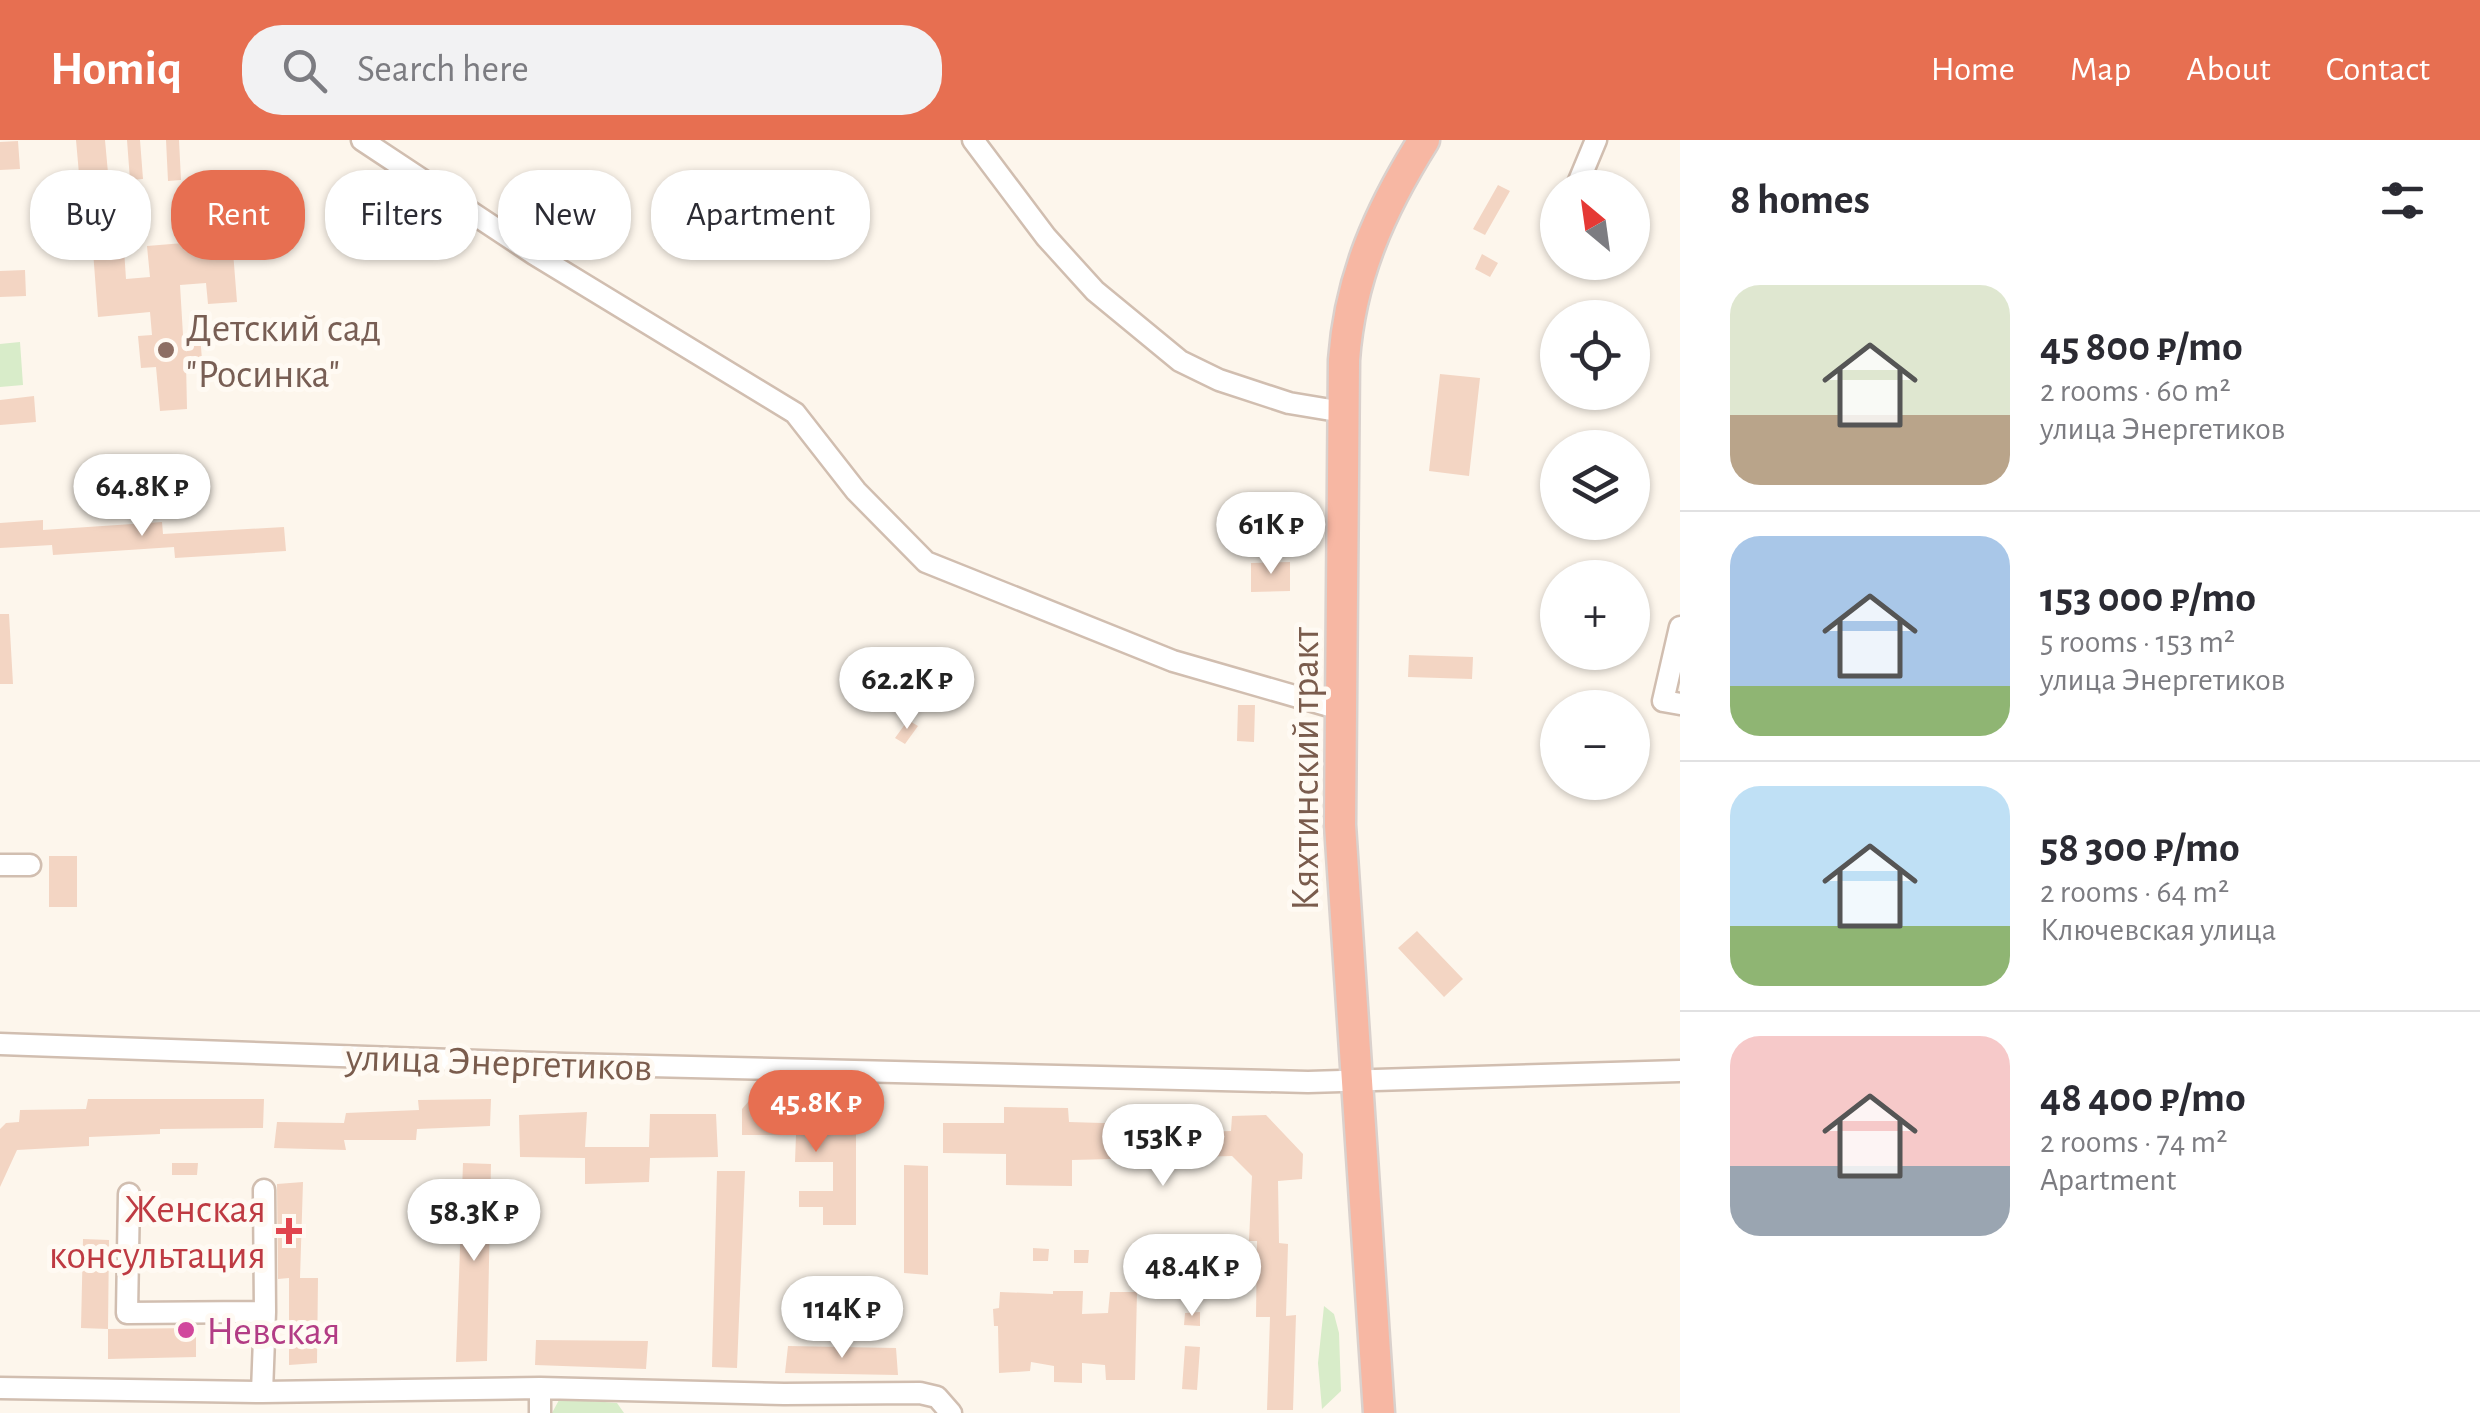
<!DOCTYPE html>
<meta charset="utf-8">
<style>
body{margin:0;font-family:"Alegreya Sans",sans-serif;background:#f2f2f3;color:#2b2b33;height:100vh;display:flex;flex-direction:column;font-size:38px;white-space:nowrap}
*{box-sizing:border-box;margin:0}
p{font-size:32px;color:#7c7c81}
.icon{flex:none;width:55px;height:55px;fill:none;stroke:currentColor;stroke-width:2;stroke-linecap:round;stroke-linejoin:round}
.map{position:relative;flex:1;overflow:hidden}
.details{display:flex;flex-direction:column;background:#fff;width:800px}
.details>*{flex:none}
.banner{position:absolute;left:30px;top:30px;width:950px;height:90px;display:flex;gap:20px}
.needle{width:65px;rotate:331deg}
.controls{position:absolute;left:1540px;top:30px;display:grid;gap:20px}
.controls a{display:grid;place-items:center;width:110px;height:110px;border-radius:50%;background:#fff;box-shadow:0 2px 8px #0004;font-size:50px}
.price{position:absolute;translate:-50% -85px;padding:0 22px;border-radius:35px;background:#fff;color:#222;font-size:32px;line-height:65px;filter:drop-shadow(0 2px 5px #0008)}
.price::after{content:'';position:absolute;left:50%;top:60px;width:30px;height:22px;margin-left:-15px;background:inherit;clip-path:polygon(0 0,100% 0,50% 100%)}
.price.current{background:#e76f51;color:#fff}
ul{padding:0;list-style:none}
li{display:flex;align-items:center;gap:30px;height:250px;padding:0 50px}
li+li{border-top:2px solid #e1e1e2}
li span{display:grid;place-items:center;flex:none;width:280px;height:200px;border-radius:30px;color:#555}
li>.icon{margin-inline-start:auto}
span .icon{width:120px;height:120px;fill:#fffc;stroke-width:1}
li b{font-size:42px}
h2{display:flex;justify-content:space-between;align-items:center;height:120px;padding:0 50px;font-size:42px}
.tag{padding:0 35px;border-radius:40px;background:#fff;box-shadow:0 2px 8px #0004;font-size:35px;line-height:90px}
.tag.current{background:#e76f51;color:#fff}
header{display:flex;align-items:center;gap:60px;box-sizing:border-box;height:140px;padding:0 50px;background:#e76f51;color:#fff}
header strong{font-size:48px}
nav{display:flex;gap:55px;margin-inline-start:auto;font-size:35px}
.search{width:700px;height:90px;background:#f2f2f3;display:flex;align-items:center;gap:25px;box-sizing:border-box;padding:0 35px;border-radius:40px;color:#7c7c81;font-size:38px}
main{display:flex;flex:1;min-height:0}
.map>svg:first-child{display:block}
</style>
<header>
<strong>Homiq</strong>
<div class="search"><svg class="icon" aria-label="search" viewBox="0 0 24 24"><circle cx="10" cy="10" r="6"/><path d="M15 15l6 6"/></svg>Search here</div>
<nav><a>Home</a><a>Map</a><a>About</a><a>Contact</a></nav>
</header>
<main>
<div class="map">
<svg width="1680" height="1273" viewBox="0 0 1680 1273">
<rect width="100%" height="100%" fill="#fdf6ec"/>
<path fill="#d8ecc9" d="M20,202L23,245L0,247V204Z
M1324,1166L1334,1174L1339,1193L1341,1251L1322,1269L1318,1223Z
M566,1259L617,1263L624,1273H552L559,1260Z"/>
<path fill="#f3d5c3" d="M76,0H105L108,33L79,34Z
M127,0H140L143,39L130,40Z
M166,0H179L181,40L168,41Z
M18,1L20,29L0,30V2Z
M1498,45L1510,51L1485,95L1473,89Z
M232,99L237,162L208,164L206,143L180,145L183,195L200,194L202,220L186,222L187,269L160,271L156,227L141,228L138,196L152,195L150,172L98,177L93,111L124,109L126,139L150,137L147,106Z
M1482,114L1498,123L1490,137L1475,129Z
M25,130L26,156L0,157V131Z
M1440,234L1480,238L1469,336L1429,331Z
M34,256L36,282L0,285V260Z
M43,380V390L162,382L163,394L284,387L286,411L175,418L174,407L53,415L52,405L0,408V383Z
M1293,382V395L1246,397V384Z
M1290,422V451L1251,452V423Z
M0,474H9L13,544H0Z
M1409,515L1473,517L1472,539L1408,537Z
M1238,565H1255L1254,602L1237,601Z
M908,580L918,586L905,604L895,598Z
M49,716H77V767H49Z
M1417,791L1463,839L1444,857L1398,808Z
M88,959H264L263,988L160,989V994L89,997V1006L17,1010L0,1047V989L6,983L19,982L20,970L86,969Z
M491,959L490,986L417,989L416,1000H344L346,1010L274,1008L277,982L344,983L346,973L419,970L418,960Z
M748,962L755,968H796V978H856V1085H823V1067H799V1051H833V1022H795L796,995H742V969Z
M1004,967L1068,968L1069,982L1135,984V994L1231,991L1232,976L1266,975L1303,1014L1302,1039L1278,1041L1279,1103L1288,1104L1286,1176L1296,1175L1293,1270H1267L1270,1177H1256L1257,1101H1249L1252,1036L1232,1016L1072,1020V1046L1006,1045V1014L943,1013V983H1004Z
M587,972L585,1007H649L650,974H716L718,1017L650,1018L649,1042L585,1044V1018L520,1017L519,975Z
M172,1023H198L197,1035H172Z
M463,1023L491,1024L487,1221L456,1222Z
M904,1025L928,1026V1135L904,1133Z
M717,1031H745L737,1228L712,1227Z
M303,1042L300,1138H318L317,1223L289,1225V1138L278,1139L277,1044Z
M83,1099L109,1100L108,1189L81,1188Z
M1033,1108L1049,1109L1048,1121H1033Z
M1074,1110H1089L1088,1123H1074Z
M1053,1151H1083L1082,1174L1108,1173L1110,1152H1137L1135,1240H1106L1105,1225L1082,1223V1243L1054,1242V1226L1031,1222L1030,1231L999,1233L998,1186H994L993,1169L999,1168L1000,1152L1053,1154Z
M1200,1172V1186L1184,1185L1185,1173Z
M196,1188V1217L108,1219V1189Z
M536,1200L648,1201L646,1229L535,1225Z
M788,1206L896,1208L898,1235L785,1233Z
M1185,1206L1200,1207L1197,1250L1182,1249Z"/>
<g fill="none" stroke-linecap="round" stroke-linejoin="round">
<defs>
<path id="minor" d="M362,0L534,114L795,273L856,351L926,422L1173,521L1343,570
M973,0L1046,97L1095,151L1180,221L1219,240L1289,263L1343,272
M1576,48L1596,0
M1680,487L1663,561L1680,564
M0,725H30
M0,904L566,924L1308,942L1680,931
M129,1054L127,1173L265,1172L264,1050
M0,1248L262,1252L540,1248L784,1254L920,1253L937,1257L951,1273
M540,1248V1273
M262,1252L265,1172"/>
<path id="highway" d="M1379,1273L1340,685L1344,220C1350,137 1380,70 1424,0"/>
</defs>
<use href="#minor" stroke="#d1beb0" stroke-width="25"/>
<use href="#highway" stroke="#dad1cd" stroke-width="35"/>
<use href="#minor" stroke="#fff" stroke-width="20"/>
<use href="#highway" stroke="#f7b7a3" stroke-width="30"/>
</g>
<circle fill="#8d6e63" stroke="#fffaf3" stroke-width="4" cx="166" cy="210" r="10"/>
<path fill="#e0444e" stroke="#fffaf3" stroke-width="4" d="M284 1076h10v10h10v10h-10v10h-10v-10h-10v-10h10z"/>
<circle fill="#d1479c" stroke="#fffaf3" stroke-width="4" cx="186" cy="1190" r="10"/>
<g text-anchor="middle" stroke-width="10" stroke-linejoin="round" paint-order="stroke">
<g font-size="40" fill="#785e54" stroke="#fffaf3" text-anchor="start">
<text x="186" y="201">Детский сад<tspan x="186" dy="46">"Росинка"</tspan></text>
</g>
<g font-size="40" fill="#7a5c4d" stroke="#fffaf3">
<text transform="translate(1304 629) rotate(-90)" y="14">Кяхтинский тракт</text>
<text transform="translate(499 921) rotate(2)" y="14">улица Энергетиков</text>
</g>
<g font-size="40" fill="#be3a42" stroke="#fffaf3" text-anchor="end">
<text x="266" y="1082">Женская<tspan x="266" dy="46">консультация</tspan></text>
</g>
<g font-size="40" fill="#b23c85" stroke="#fffaf3" text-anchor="start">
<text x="206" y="1204">Невская</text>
</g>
</g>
</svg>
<div class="controls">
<a><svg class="needle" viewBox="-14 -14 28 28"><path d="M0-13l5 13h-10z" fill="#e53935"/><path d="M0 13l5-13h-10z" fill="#7c7c81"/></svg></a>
<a><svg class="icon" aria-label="locate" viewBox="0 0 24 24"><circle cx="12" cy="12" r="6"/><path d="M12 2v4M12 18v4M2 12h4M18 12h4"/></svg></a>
<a><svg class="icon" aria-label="layers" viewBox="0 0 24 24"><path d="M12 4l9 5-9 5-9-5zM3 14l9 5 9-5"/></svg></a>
<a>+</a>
<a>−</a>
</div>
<b class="price" style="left:142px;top:399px">64.8K ₽</b>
<b class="price" style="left:1271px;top:437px">61K ₽</b>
<b class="price" style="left:907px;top:592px">62.2K ₽</b>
<b class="price current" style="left:816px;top:1015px">45.8K ₽</b>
<b class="price" style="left:1163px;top:1049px">153K ₽</b>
<b class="price" style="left:474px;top:1124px">58.3K ₽</b>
<b class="price" style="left:1192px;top:1179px">48.4K ₽</b>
<b class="price" style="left:842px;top:1221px">114K ₽</b>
<div class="banner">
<a class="tag">Buy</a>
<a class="tag current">Rent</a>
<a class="tag">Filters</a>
<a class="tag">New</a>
<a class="tag">Apartment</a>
</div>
</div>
<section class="details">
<h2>8 homes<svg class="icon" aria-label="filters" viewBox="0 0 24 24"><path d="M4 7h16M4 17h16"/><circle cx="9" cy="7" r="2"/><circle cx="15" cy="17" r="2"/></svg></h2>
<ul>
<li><span style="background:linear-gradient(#dfe7d0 65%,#b9a48a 0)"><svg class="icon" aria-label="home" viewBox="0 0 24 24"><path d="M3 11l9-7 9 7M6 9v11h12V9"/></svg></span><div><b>45 800 ₽/mo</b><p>2 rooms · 60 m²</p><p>улица Энергетиков</p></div></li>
<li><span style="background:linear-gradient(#a9c7e8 75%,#8fb573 0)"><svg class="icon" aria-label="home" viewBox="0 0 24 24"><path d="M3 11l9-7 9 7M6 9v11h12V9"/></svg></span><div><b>153 000 ₽/mo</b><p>5 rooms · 153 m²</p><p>улица Энергетиков</p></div></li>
<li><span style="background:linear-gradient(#bfe0f5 70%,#8fb573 0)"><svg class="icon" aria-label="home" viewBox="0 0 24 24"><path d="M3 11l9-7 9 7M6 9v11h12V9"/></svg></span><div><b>58 300 ₽/mo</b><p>2 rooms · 64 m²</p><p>Ключевская улица</p></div></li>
<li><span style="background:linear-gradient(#f6c9c9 65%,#9aa5b1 0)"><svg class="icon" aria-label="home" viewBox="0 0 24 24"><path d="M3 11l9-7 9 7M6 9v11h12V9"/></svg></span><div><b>48 400 ₽/mo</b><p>2 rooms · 74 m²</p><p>Apartment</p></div></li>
</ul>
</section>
</main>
